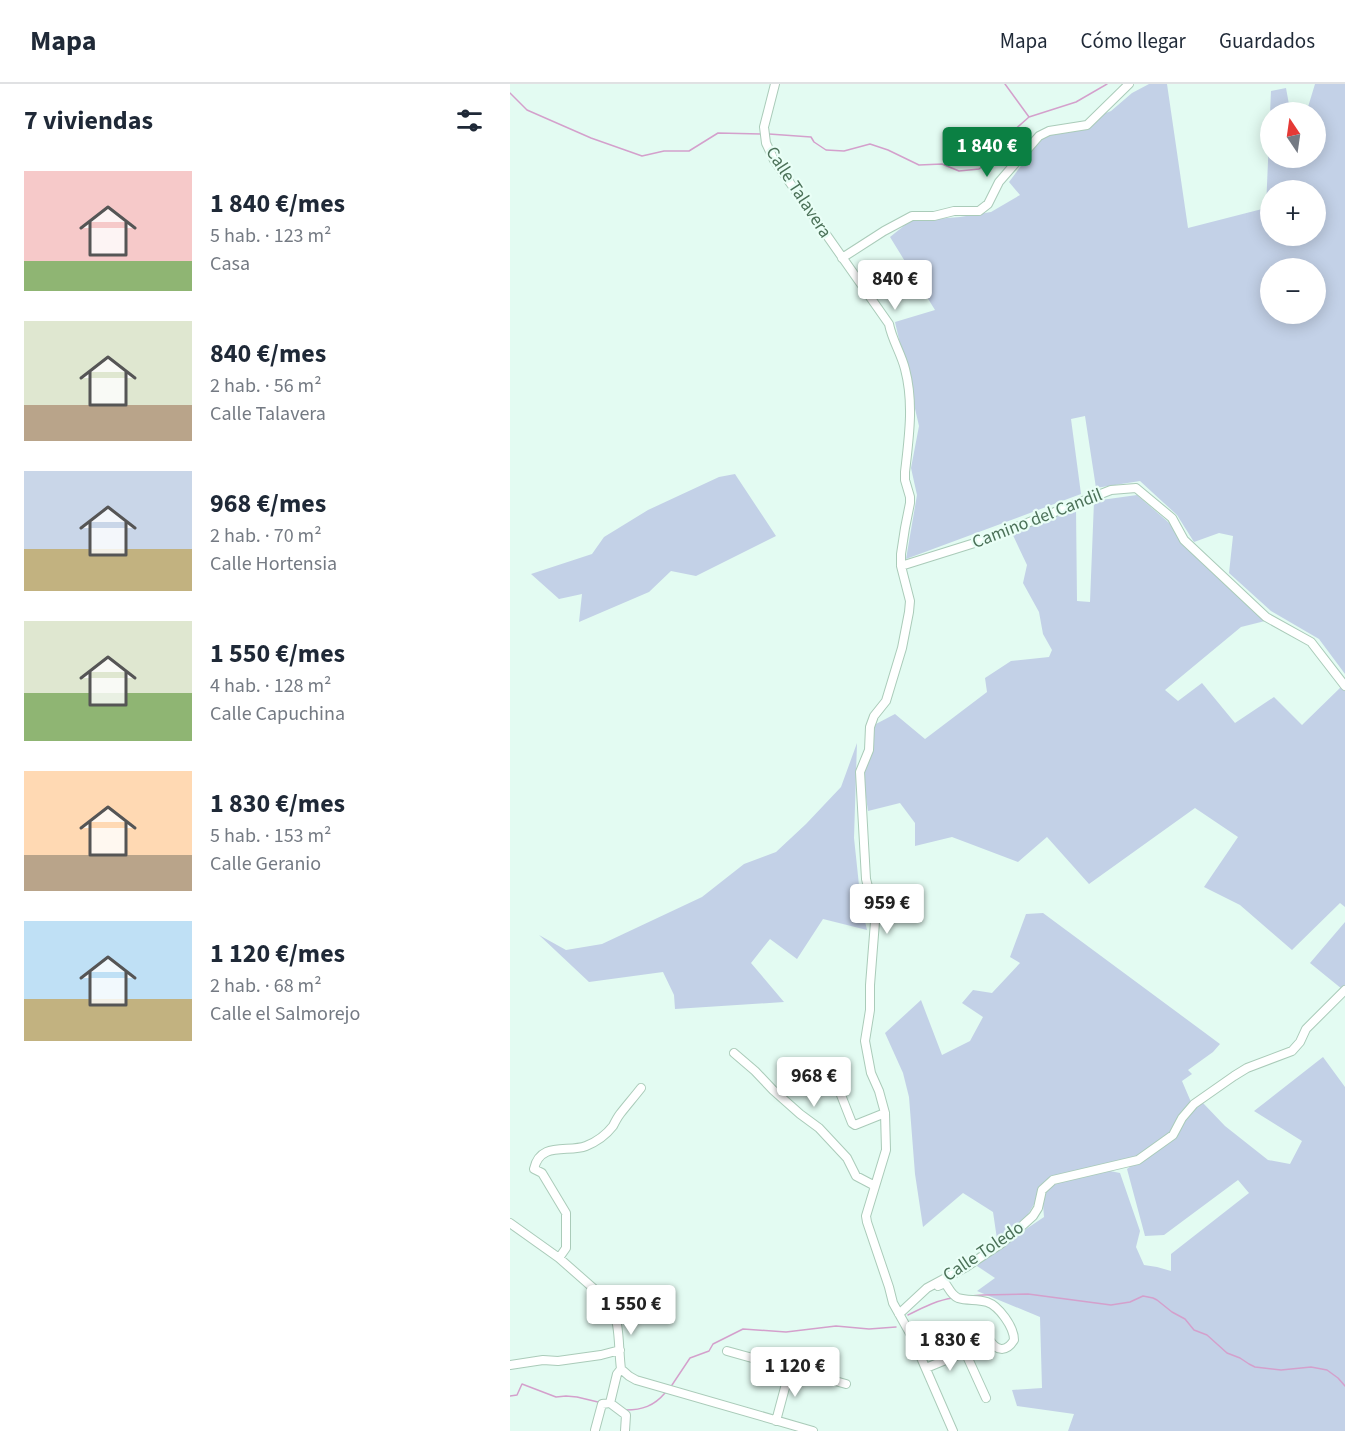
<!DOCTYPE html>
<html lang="es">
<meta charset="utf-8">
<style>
body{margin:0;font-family:"Source Sans 3",sans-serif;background:#f6f6f7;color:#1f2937;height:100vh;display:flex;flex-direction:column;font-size:22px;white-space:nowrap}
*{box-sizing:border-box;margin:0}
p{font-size:20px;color:#747a83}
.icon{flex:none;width:33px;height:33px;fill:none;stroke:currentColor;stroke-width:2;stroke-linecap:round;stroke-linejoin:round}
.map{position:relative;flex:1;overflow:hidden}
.details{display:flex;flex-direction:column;background:#fff;width:510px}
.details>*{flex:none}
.needle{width:39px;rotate:347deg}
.fabs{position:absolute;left:750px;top:18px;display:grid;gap:12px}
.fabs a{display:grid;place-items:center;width:66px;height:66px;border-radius:50%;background:#fff;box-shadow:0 3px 15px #0003;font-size:30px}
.price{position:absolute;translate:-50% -51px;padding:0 14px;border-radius:6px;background:#fff;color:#222;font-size:20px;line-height:39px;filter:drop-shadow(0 2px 3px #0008)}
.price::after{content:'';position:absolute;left:50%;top:36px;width:18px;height:14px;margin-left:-9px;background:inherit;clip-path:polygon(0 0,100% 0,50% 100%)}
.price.current{background:#0b8043;color:#fff}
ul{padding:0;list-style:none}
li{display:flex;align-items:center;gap:18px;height:150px;padding:0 24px}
li span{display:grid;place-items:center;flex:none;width:168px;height:120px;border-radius:0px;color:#555}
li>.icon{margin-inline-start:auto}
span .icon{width:72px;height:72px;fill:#fffc;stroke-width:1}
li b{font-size:26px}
h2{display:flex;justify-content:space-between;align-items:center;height:72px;padding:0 24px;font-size:26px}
header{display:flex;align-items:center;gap:36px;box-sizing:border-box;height:84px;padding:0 30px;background:#fff;border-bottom:2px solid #e0e1e3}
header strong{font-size:28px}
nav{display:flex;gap:33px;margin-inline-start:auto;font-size:21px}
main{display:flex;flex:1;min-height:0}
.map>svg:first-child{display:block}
</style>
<header>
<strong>Mapa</strong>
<nav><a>Mapa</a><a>Cómo llegar</a><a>Guardados</a></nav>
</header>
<main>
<section class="details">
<h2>7 viviendas<svg class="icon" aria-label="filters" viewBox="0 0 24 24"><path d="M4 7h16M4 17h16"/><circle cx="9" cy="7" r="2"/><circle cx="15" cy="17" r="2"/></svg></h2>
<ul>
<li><span style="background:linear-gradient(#f6c9c9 75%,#8fb573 0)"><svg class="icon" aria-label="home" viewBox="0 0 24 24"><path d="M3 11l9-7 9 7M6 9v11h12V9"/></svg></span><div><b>1 840 €/mes</b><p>5 hab. · 123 m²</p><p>Casa</p></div></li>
<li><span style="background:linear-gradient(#dfe7d0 70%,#b9a48a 0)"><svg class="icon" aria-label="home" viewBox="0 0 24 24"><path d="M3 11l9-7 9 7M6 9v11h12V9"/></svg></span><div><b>840 €/mes</b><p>2 hab. · 56 m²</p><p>Calle Talavera</p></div></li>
<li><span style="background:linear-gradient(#c9d6e8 65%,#c2b280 0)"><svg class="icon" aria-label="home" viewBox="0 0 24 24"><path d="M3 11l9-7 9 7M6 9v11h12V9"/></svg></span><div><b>968 €/mes</b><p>2 hab. · 70 m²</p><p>Calle Hortensia</p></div></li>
<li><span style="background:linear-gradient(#dfe7d0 60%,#8fb573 0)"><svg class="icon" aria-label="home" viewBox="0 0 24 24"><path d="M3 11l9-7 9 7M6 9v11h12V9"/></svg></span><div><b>1 550 €/mes</b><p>4 hab. · 128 m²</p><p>Calle Capuchina</p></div></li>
<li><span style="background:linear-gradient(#ffd9b3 70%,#b9a48a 0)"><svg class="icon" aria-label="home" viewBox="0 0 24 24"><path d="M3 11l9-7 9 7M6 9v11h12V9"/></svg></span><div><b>1 830 €/mes</b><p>5 hab. · 153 m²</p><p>Calle Geranio</p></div></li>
<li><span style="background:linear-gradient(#bfe0f5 65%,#c2b280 0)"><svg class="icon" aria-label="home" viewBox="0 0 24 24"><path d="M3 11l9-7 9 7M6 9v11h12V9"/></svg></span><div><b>1 120 €/mes</b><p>2 hab. · 68 m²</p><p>Calle el Salmorejo</p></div></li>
</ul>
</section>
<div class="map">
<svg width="835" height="1347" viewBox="0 0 835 1347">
<rect width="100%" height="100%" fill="#e3fbf2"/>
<path fill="#c3d1e7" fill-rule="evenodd" d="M639,0H657L678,144L756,124L761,7L776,4L780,26L798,23L805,0H835V590L809,555L761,527L719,489L723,452L709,449L684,458L667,431L630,397L586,404L575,332L561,335L571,410L396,475L407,411L401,384L409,342L385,238L425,226L380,153L400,137L450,133L481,128L510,111L499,98L531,55L601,27L622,9ZM760,28H806V74H760ZM760,106H806V152H760ZM760,184H806V230H760Z
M225,390L266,452L186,492L161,487L139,508L69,538L72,510L49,515L21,490L82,470L94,453L138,426L209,393Z
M627,411L657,437L759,536L731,543L655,606L668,617L692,599L725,639L764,613L792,641L832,602L835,606V823L830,819L782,866L730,821L694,803L728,753L685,724L579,800L537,753L508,778L442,753L405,762V739L390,719L358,727L353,693L362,668L364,641L385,630L415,655L477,608L475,594L501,577L539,573L542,566L533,550L529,528L513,499L517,481L501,447L566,424L567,517L580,518L584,417Z
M347,659L344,754L351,820L357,846L313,835L287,875L260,855L241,879L274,918L165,925L164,911L153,888L79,898L29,851L56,866L92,860L192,813L234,780L266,768L296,740L331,703Z
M533,829L710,960L703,968L678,986L682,990L672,997L681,1018L692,1020L693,1019L715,1042L758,1076L780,1080L792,1057L744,1027L813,973L835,1003V1347H558L564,1330L507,1322L502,1306L532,1304L530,1233L467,1207L485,1194L464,1180L534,1133L532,1107L517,1132L487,1155L483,1128L453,1109L413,1143L405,1090L399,1013L393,989L375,949L411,916L432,971L460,957L473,933L452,919L463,906L482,909L510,879L500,873L516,830ZM627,1077L617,1085L635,1152L654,1151L728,1096L739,1109L661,1170V1187L647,1183L634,1181L626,1163L630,1147L610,1089L600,1087L545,1098L543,1096Z
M835,838V905H832L800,879Z"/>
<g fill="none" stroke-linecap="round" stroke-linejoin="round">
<path stroke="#d4a0cc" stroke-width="1.5" d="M495,0L519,33
M0,9L17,26L81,54L132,72L154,67H179L208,49L251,50
M259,50L301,53L304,58L316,66L334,67L360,60L378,66L409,81L432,80L449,87L469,85L483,75L501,49L519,33L566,18L597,0
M460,1212L473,1211L518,1210L601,1221L620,1218L633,1212L643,1214L647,1216L662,1228L675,1235L684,1246L697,1251L717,1269L730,1274L739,1280L745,1283L771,1286L801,1283L817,1286L828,1294L835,1302
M398,1231C412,1224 427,1216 443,1214
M162,1301L180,1274L199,1267L203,1260L233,1245L276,1248L326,1242L359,1245L386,1243
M0,1312L7,1311L12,1300L46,1313L56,1312L67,1313L88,1318
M116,1326C132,1326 144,1322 155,1309"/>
<defs>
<path id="minor" d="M265,0L254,43L256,59L264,76L379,240C382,256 391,269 395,285C404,319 399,353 395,388V396L400,413V419L395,444L391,470V482L400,517L399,528L392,564L376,617L364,632L360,643L359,666L350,688L356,795L364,826L365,838L360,901V926L355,957L361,989L369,1007L375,1029L376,1066L356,1132L357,1138L379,1203L383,1219L402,1253L443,1347
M332,174L374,147L402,132H424L444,127H469L478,120L489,98L529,52L539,47L577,41L619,0
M391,482L471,457L601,406L626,404L662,434L674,456L756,533L801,558L835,602
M224,969L245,987L263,1006L290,1030L309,1044L337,1074L346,1092L365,1102
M331,1011L342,1039L345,1041L375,1029
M0,1139L49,1174L99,1218C111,1238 108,1263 111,1285L119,1292L126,1296L303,1347
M49,1174L56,1164V1129L32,1089L24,1085C30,1057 58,1069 76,1062C86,1058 96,1051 103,1042C105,1038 107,1034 110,1030C117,1021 124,1013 131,1004
M428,1202L435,1199C439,1204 441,1211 448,1214C457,1217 467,1215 477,1218C489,1222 504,1243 504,1256C496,1269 486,1267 479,1255
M389,1230L417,1204L456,1183L492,1159L513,1141L523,1132L528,1124L532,1106L543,1096L628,1076L663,1051L672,1034L684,1020L724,992L737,984L782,967L790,958L796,945L835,906
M446,1248L476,1314
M217,1267L336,1300
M0,1281L33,1276L48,1277L91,1271L110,1266
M416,1284L455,1268
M100,1319L116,1331L115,1347
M266,1337L280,1285
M85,1346L92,1320L100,1319L107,1290L111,1285"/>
</defs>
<use href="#minor" stroke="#aacbb9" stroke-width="10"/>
<use href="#minor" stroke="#fff" stroke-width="8"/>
</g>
<g text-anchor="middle" stroke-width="4.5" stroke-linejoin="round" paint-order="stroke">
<g font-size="18" fill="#4b7158" stroke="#e9fef6">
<text transform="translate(289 108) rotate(57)" y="6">Calle Talavera</text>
<text transform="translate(527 434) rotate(-21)" y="6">Camino del Candil</text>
<text transform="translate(473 1167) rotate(-34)" y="6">Calle Toledo</text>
</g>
</g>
</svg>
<div class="fabs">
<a><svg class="needle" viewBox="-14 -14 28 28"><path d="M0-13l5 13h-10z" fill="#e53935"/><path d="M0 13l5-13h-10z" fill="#747a83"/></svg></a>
<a>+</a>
<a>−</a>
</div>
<b class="price current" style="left:477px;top:94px">1 840 €</b>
<b class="price" style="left:385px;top:227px">840 €</b>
<b class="price" style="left:377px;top:851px">959 €</b>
<b class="price" style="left:304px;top:1024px">968 €</b>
<b class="price" style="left:121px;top:1252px">1 550 €</b>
<b class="price" style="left:440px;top:1288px">1 830 €</b>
<b class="price" style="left:285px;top:1314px">1 120 €</b>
</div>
</main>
